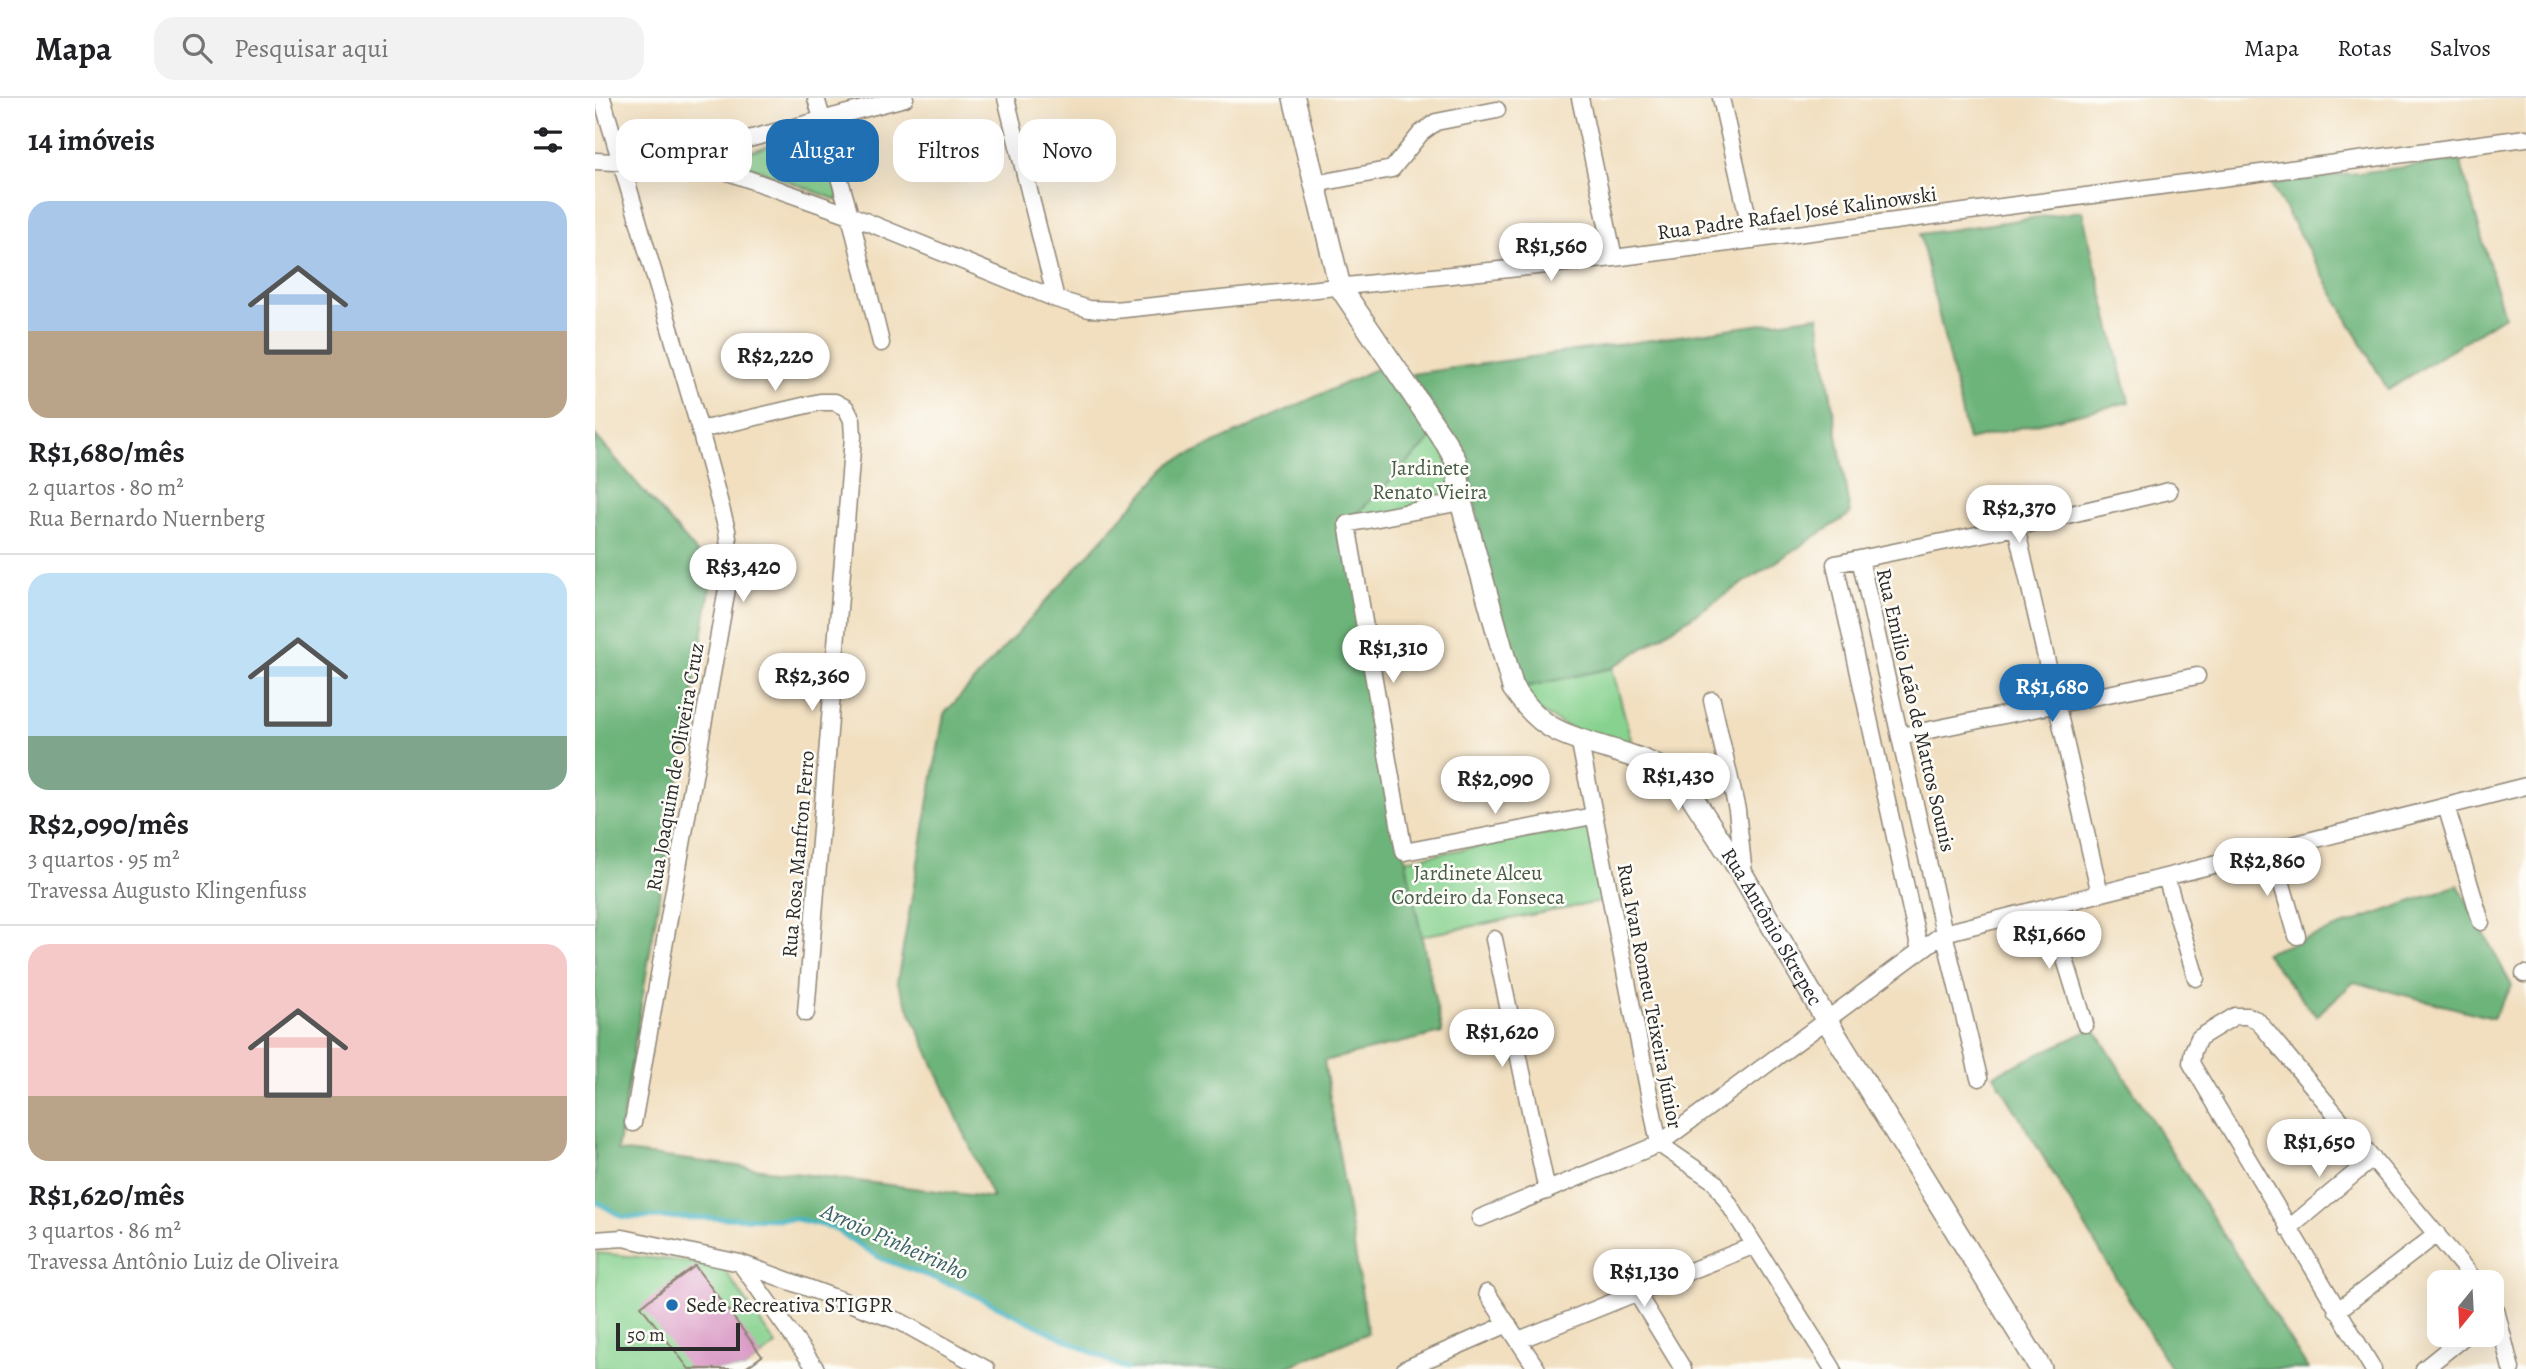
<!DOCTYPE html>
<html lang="pt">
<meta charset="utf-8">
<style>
body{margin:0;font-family:Alegreya,serif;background:#f2f2f2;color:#202124;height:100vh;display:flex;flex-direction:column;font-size:26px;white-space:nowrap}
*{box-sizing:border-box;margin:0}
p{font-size:23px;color:#757577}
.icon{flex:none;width:38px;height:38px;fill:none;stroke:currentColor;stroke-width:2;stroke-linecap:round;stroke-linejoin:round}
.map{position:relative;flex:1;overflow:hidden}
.drawer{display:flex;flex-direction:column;background:#fff;width:595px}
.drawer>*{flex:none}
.hud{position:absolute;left:21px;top:21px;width:665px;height:63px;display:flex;gap:14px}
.needle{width:46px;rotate:198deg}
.tools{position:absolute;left:1832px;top:1172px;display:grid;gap:14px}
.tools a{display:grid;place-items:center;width:77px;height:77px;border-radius:14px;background:#fff;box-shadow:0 7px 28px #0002;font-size:35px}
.scale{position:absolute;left:21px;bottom:18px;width:124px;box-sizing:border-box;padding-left:7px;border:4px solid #2b2b2b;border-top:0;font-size:19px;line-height:24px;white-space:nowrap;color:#2b2b2b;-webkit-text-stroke:5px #fdfcf7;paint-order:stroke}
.price{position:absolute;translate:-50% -60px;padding:0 16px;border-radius:24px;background:#fff;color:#222;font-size:23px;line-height:46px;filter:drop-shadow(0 2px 4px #0008)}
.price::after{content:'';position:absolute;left:50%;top:42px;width:21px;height:16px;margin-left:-10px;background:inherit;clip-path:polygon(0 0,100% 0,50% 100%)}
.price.on{background:#1f6fb2;color:#fff}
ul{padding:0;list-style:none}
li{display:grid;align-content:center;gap:14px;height:371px;padding:0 28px}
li+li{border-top:2px solid #e0e0e0}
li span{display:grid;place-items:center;height:217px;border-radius:21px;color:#555}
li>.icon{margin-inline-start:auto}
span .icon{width:126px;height:126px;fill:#fffc;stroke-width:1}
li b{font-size:30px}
h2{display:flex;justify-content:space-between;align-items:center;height:84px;padding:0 28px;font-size:30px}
.pill{padding:0 24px;border-radius:21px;background:#fff;box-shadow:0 7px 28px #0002;font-size:24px;line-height:63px}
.pill.on{background:#1f6fb2;color:#fff}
header{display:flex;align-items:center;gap:42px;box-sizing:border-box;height:98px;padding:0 35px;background:#fff;border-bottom:2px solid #e0e0e0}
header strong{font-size:33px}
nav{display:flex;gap:38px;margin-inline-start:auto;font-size:24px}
.search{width:490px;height:63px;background:#f2f2f2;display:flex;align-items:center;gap:18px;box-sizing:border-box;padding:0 24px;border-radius:21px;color:#757577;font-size:26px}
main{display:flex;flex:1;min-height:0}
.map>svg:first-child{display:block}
</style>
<header>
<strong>Mapa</strong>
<div class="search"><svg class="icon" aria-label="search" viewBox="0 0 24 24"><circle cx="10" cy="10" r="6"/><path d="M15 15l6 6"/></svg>Pesquisar aqui</div>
<nav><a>Mapa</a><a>Rotas</a><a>Salvos</a></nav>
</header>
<main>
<section class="drawer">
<h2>14 imóveis<svg class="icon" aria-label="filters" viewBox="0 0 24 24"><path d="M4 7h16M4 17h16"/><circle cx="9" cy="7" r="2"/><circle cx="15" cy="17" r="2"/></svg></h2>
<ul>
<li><span style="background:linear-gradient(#a9c7e8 60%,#b9a48a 0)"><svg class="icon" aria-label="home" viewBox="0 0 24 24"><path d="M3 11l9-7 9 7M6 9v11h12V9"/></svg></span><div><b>R$1,680/mês</b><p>2 quartos · 80 m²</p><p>Rua Bernardo Nuernberg</p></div></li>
<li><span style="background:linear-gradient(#bfe0f5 75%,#7fa58c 0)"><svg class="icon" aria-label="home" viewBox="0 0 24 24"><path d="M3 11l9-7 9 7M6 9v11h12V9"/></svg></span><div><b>R$2,090/mês</b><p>3 quartos · 95 m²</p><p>Travessa Augusto Klingenfuss</p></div></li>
<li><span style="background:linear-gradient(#f6c9c9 70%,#b9a48a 0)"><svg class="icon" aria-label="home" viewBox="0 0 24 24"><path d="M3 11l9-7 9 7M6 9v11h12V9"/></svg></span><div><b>R$1,620/mês</b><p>3 quartos · 86 m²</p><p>Travessa Antônio Luiz de Oliveira</p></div></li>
</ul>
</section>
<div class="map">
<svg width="1931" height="1271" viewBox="0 0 1931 1271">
<rect width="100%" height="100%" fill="#fdfcf7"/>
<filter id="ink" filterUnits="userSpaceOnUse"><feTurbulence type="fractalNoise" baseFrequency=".0143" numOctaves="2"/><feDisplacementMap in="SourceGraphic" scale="14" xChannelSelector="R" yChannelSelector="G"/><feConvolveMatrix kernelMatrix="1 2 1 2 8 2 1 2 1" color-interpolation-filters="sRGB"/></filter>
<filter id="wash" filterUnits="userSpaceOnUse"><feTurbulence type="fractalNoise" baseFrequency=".00686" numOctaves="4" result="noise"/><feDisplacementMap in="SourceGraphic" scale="28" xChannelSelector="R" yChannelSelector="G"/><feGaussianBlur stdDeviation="1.57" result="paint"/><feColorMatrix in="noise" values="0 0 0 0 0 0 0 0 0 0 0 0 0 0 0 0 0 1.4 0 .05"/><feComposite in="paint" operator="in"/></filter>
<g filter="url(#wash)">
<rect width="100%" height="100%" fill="#f1dfc0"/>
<path fill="#87d28f" stroke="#597e5d" stroke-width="2" d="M225,33L245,103L133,60Z
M843,334L866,404L752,426Z
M1017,570L1039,653C1000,640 945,624 921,590Z
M993,728L1009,803L826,838L810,762Z
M2,1155L126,1167L181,1247L149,1271H0Z"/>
<path fill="#6db47a" stroke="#4c7052" stroke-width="2" d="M1865,62L1909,218L1793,292L1676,86Z
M1487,113L1534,304L1373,342L1325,136Z
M1223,218L1255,416L1017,570L930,589L893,474L871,359L817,276Z
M796,264L843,334L752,426L809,754L847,935L729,963L773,1235L688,1271H531L363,1189L287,1161L236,1129L201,1121L28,1119L0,1103V337L118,473L22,1053L398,1100L302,884L349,616L576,365Z
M1863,787L1917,888L1898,920L1759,884L1721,918L1670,855Z
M1499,930L1713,1271H1576L1399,977Z"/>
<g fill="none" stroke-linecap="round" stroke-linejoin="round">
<path stroke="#48b5c4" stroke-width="5" d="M0,1103L28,1119L201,1121L236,1129L287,1161L363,1189L531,1271"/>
</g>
<g id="blocks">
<path fill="#d68ec0" d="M100,1168L167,1258L149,1271H94L46,1208Z"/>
</g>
</g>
<g filter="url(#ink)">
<use href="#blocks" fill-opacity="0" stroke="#8e8576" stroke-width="2"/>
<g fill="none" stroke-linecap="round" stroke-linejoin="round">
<defs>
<path id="minor" d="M7,0L105,332L132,432L136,468L38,1025
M221,0L255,117L286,245
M411,0L461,201
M985,0L1019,160
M1126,0L1158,142
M81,60L310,0
M0,63L40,65L75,62L133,74L255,117L461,201L494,211L520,212L1019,160L1931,40
M720,86L797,71L826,35L841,24L902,12
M105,332L225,304H240L251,310L257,322L258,339L211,915
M866,404L752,426L809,754L998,718
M1421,429L1505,796
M1265,461L1349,835L1384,980
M1117,602L1142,712L1149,777
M1305,638L1602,578
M984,640L1064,1046L1120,1084L1238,1271
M1851,708L1886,824
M1677,752L1702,838
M1571,779L1601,880
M1454,809L1490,926
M899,841L952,1093
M1325,853L1240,466L1421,429L1574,393
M1929,876H1931
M885,1120L1064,1046L1349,835L1931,688
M1693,1131L1778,1060
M0,1142L28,1140L145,1165L306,1224L391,1271
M145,1165L221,1271
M1041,1194L1088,1271
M892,1195L942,1271
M1897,1207L1901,1212L1916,1271
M1742,1213L1842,1136
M924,1242L1160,1147
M810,1271L913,1226
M1778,1271L1596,965L1598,953L1604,940L1640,918H1652L1662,922L1882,1185
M1829,1271L1871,1237"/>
<g id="tertiary">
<path id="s1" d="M699,0L745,189L851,345L861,363L866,404L918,590C929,606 943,623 961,632C1003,653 1055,654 1090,688L1149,779L1232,923L1446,1271"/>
</g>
</defs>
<use href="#minor" stroke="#8e8576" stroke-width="19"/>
<use href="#tertiary" stroke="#8e8576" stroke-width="24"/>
<use href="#minor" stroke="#fff" stroke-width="16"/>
<use href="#tertiary" stroke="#fff" stroke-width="21"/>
</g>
</g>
<circle fill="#1f6fb2" stroke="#fdfcf7" stroke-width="2.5" cx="77" cy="1207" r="7"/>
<g text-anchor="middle" stroke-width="5" stroke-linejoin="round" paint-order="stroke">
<g font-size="21" fill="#2b2b2b" stroke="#fdfcf7">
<text transform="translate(1202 115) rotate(-8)" y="7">Rua Padre Rafael José Kalinowski</text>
<text transform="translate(1321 612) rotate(77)" y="7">Rua Emilio Leão de Mattos Sounis</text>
<text transform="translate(80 669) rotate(-80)" y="7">Rua Joaquim de Oliveira Cruz</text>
<text transform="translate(203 756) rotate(-85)" y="7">Rua Rosa Manfron Ferro</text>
<text dy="7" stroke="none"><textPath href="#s1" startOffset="1006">Rua Antônio Skrepec</textPath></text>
<text transform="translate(1055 898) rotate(79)" y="7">Rua Ivan Romeu Teixeira Júnior</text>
</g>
<g font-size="21" fill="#475d49" stroke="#fdfcf7">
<text x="835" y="377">Jardinete<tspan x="835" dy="24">Renato Vieira</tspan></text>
<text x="883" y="782">Jardinete Alceu<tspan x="883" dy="24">Cordeiro da Fonseca</tspan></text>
</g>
<g font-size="21" fill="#2b2b2b" stroke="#fdfcf7" text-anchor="start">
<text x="91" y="1214">Sede Recreativa STIGPR</text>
</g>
<g font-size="23" font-style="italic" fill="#376268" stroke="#fdfcf7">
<text transform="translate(300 1143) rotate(24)" y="8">Arroio Pinheirinho</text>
</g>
</g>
</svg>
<div class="tools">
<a><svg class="needle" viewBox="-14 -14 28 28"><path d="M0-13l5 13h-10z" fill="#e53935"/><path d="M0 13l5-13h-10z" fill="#757577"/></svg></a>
</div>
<div class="scale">50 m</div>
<b class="price" style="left:956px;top:185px">R$1,560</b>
<b class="price" style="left:180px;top:295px">R$2,220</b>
<b class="price" style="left:1424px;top:447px">R$2,370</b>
<b class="price" style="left:148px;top:506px">R$3,420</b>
<b class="price" style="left:798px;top:587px">R$1,310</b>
<b class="price" style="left:217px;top:615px">R$2,360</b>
<b class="price on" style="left:1457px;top:626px">R$1,680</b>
<b class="price" style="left:1083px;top:715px">R$1,430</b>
<b class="price" style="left:900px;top:718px">R$2,090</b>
<b class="price" style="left:1672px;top:800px">R$2,860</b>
<b class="price" style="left:1454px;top:873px">R$1,660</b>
<b class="price" style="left:907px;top:971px">R$1,620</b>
<b class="price" style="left:1724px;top:1081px">R$1,650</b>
<b class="price" style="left:1049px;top:1211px">R$1,130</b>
<div class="hud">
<a class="pill">Comprar</a>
<a class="pill on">Alugar</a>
<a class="pill">Filtros</a>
<a class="pill">Novo</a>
</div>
</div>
</main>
